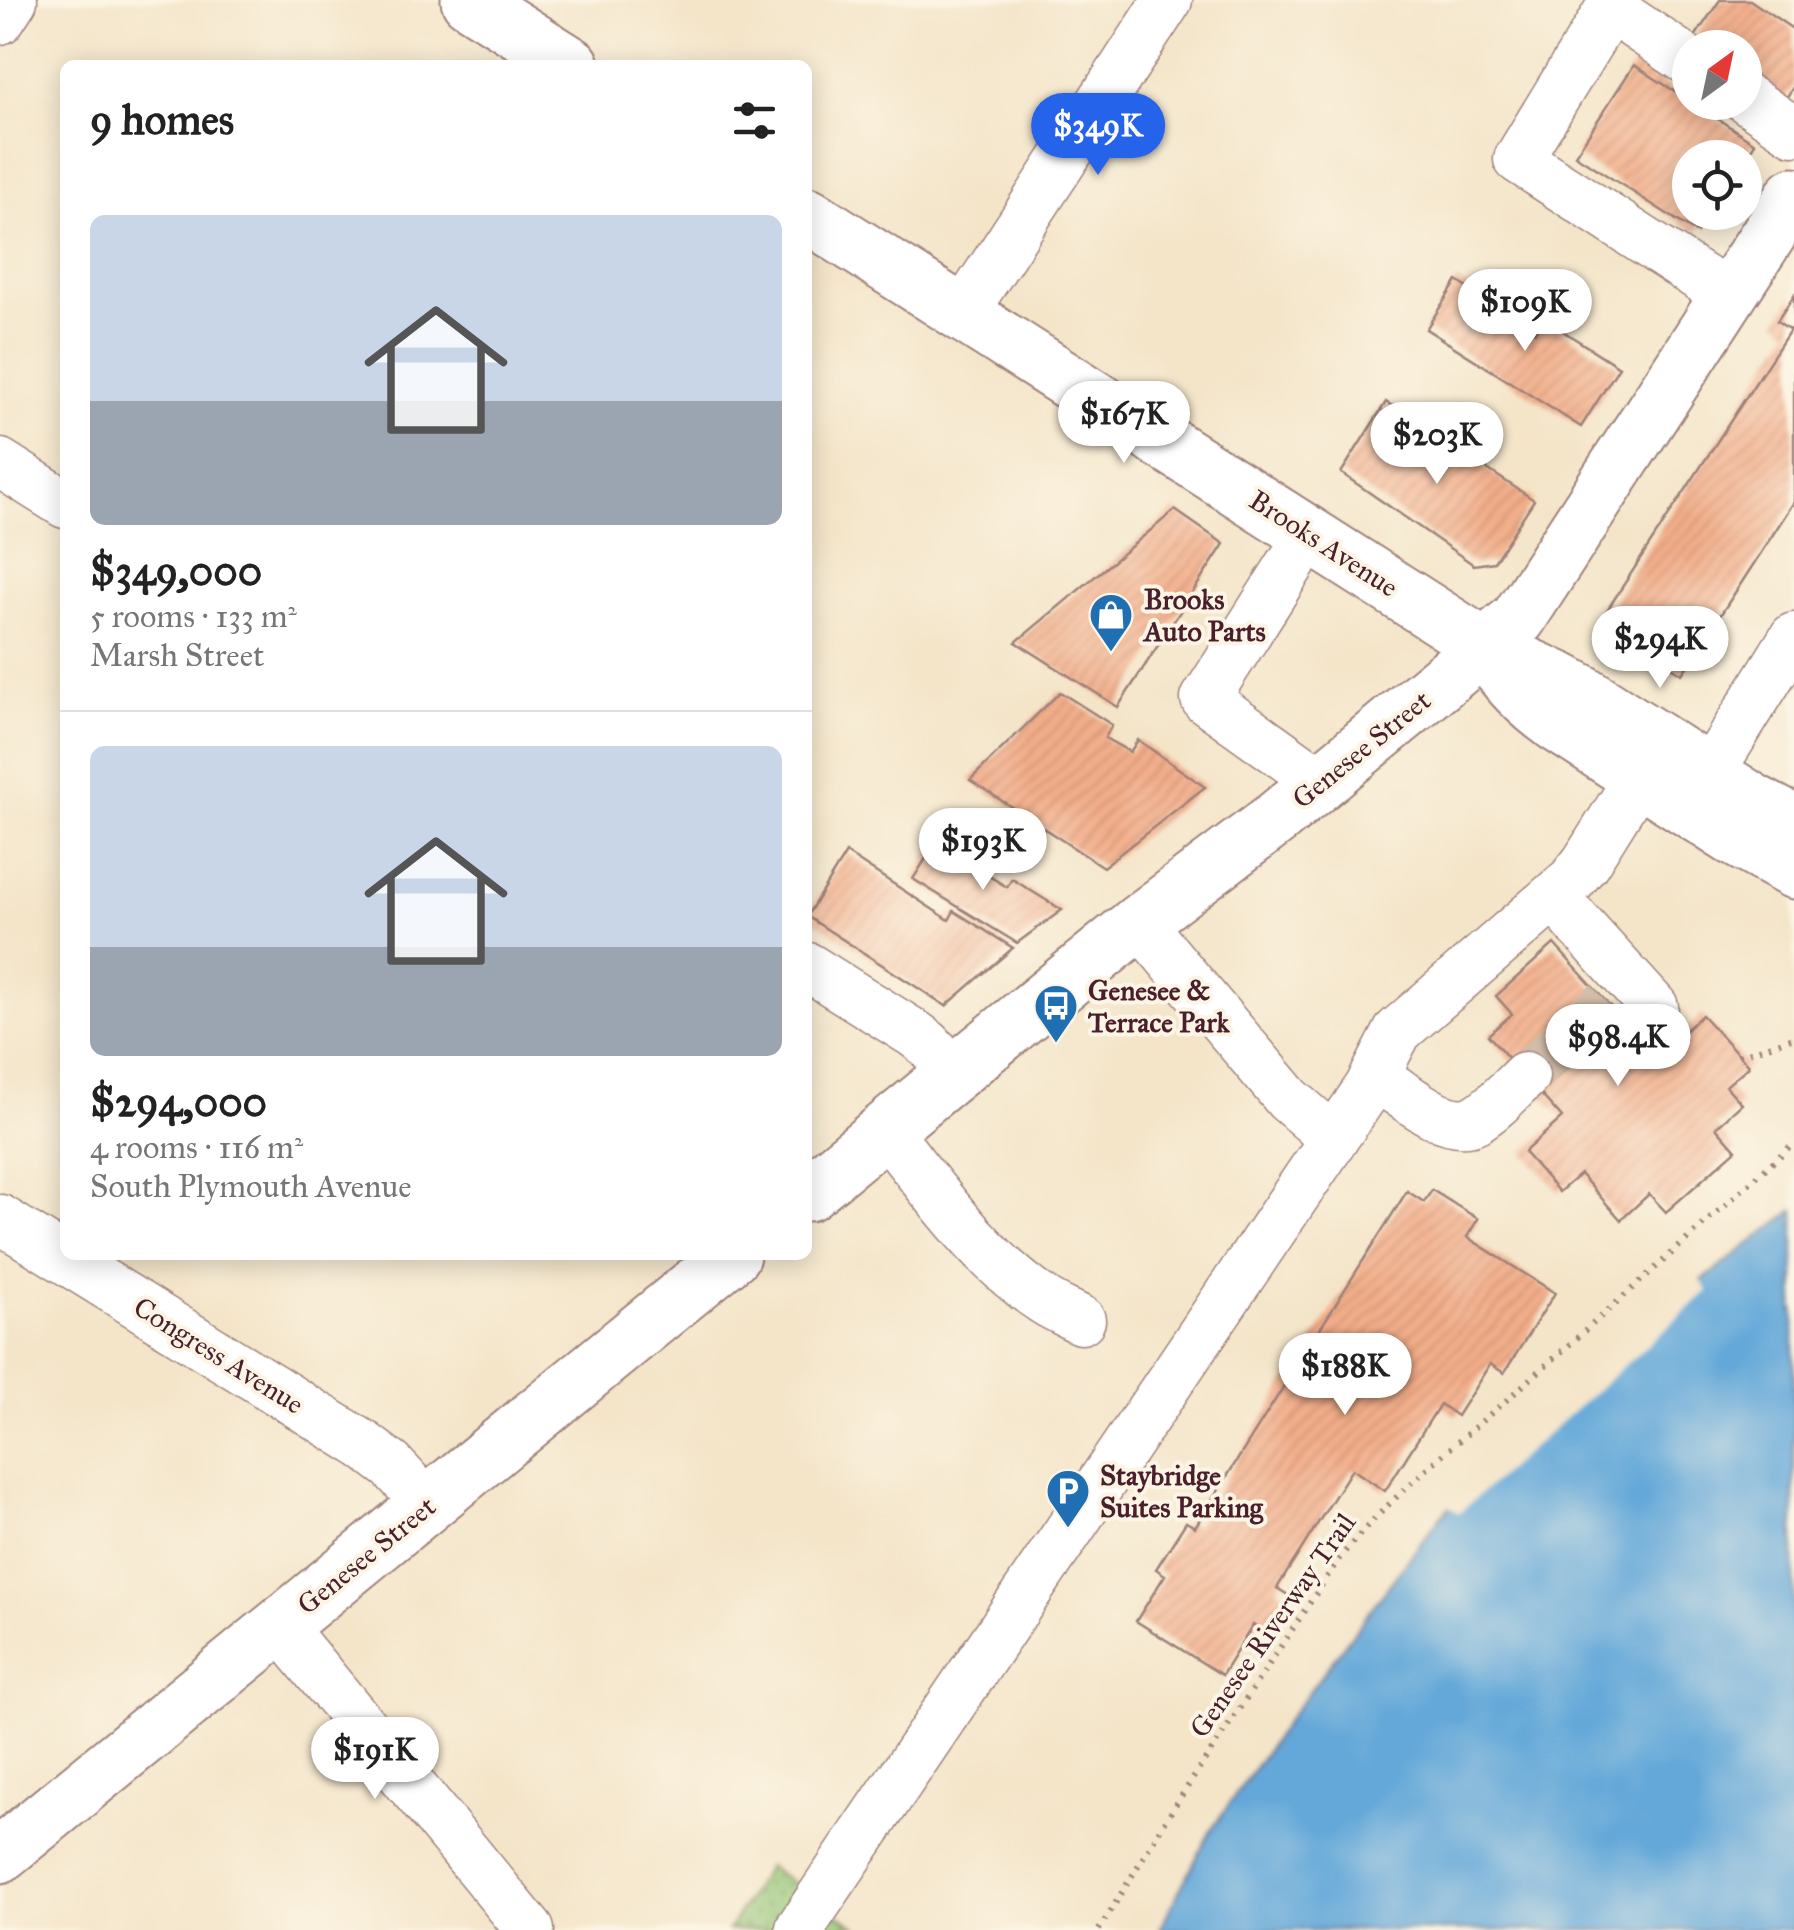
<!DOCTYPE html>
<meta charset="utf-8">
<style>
body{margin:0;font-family:"IM FELL Great Primer",serif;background:#f2f2f2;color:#222;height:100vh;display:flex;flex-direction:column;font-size:38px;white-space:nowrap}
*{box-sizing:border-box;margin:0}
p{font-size:32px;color:#767676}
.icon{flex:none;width:55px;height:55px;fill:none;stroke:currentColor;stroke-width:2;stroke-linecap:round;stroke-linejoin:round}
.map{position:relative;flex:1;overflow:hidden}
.sheet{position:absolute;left:60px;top:60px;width:752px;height:1200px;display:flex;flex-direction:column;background:#fff;border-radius:15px;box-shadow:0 5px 25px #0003}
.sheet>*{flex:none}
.needle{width:65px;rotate:33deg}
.tools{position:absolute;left:1672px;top:30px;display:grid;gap:20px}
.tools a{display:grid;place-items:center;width:90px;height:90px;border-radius:50%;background:#fff;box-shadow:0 5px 25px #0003;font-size:50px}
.price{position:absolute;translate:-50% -85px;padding:0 22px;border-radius:35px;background:#fff;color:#222;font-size:32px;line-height:65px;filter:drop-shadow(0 2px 5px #0008)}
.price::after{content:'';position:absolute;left:50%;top:60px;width:30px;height:22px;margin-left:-15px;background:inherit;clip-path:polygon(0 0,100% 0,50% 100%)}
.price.on{background:#2563eb;color:#fff}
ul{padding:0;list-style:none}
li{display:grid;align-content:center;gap:20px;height:530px;padding:0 30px}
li+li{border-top:2px solid #e0e0e0}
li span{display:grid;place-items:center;height:310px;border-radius:15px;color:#555}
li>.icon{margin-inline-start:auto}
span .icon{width:180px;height:180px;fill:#fffc;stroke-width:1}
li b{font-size:42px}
h2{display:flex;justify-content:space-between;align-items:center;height:120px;padding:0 30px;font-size:42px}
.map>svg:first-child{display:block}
</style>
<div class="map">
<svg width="1794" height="1930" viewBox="0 0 1794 1930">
<defs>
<pattern id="park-dots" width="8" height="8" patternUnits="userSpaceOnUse" patternTransform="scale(2.5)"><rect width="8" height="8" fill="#91c272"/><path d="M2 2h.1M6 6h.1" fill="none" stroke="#789d5e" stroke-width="1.8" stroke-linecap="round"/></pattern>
<pattern id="building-hatch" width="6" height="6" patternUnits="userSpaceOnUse" patternTransform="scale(2.5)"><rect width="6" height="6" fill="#f3ae8a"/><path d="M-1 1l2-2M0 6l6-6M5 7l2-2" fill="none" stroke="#d29577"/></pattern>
</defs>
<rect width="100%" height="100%" fill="#fcf5e5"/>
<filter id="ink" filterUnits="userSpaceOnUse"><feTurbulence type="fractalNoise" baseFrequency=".01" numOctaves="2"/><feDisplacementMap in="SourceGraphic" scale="20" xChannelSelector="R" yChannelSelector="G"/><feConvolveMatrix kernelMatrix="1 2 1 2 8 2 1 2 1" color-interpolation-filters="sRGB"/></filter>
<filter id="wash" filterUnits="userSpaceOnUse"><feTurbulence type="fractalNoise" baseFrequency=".0048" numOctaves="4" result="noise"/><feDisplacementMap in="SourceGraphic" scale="40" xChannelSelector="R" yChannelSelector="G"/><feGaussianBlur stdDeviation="2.25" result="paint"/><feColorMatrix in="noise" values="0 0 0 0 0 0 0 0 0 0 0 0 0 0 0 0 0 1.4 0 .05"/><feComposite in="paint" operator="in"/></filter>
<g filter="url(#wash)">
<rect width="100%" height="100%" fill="#f4e5c9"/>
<path fill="url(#park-dots)" stroke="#6e704e" stroke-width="2.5" d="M768,1866L861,1930H728Z"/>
<path fill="#64a8d9" stroke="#576482" stroke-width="2.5" d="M1794,1210V1930H1159L1210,1832L1286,1722L1442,1515L1501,1455L1650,1321Z"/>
<path fill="#f4e5c9" d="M1698,1276L1708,1291L1459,1513L1446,1504L1498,1451L1565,1390L1647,1317Z"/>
<g id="blocks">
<path fill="url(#building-hatch)" d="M1720,0H1750L1794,30V86L1783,103L1745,77V48H1701L1692,41Z
M1634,65L1755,143L1745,158H1690V212H1710L1697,233L1575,155Z
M1457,281L1535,332L1544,319L1619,367L1581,427L1426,329Z
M1794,295V502L1682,674L1600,621L1790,330L1777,321Z
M1386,402L1534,500L1494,562L1474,565L1341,473Z
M1175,510L1224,544L1118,707L1016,642Z
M1060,692L1112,725L1105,738L1130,752L1138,740L1205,787L1103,867L970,780Z
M940,836L975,858L971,865L1007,887L1012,879L1062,910L1017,943L913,879Z
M846,853L949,920L954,911L1013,948L946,1006L808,917V914Z
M1554,944L1639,1038L1658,1020L1676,1039L1702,1015L1749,1066L1726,1086L1742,1104L1716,1127L1736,1150L1666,1212L1649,1194L1621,1220L1580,1174L1559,1192L1524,1152L1562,1118L1488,1035L1512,1014L1496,996Z
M1432,1190L1478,1219L1467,1237L1555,1293L1504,1373L1490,1364L1457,1416L1440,1404L1385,1491L1352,1469L1277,1588L1291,1597L1268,1634L1253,1625L1222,1675L1136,1621L1165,1575L1156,1569L1186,1522L1195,1527L1407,1191L1424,1202Z"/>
</g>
</g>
<g filter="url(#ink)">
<use href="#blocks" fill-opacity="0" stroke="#9f827a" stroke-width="2.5"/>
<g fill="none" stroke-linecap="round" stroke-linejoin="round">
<path stroke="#d2bda9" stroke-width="48" stroke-dasharray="48 24" stroke-linecap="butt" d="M1525,1076L1607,1003"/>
<defs>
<path id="minor" d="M0,20L13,0
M1690,62L1610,8L1518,159L1729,296
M1745,98L1794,131
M963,313L1168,0
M0,463L65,504
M1310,534L1205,699L1321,782
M1709,774L1794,637
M1554,897L1654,1007
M1139,922L1288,1099L1333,1138
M808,967L915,1034L928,1044L955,1073
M1376,1076C1400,1092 1448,1134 1476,1119C1494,1109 1510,1090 1525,1076
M885,1130C934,1190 980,1259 1046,1302C1057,1309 1070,1314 1081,1320
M0,1219L364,1445L392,1466L428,1505
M280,1626L530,1930
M803,1930L800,1928L1369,1087L1398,1031L1572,880L1586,862L1639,777"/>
<path id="major" d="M469,0L572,65
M808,215L1485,647L1560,680L1584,693L1752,801L1794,823
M1495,662C1512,688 1533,707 1558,725L1732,837L1794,871
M808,1193L1139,922L1277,818L1518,619L1794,195
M0,1855L732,1255"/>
</defs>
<use href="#minor" stroke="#9f827a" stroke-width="51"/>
<use href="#major" stroke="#9f827a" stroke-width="59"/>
<path stroke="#9f827a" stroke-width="6" stroke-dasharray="2.5 8" stroke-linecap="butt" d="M1739,1056L1794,1037
M1099,1930L1174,1807L1339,1559C1393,1492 1463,1439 1527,1382C1617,1303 1705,1223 1794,1143"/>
<use href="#minor" stroke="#fff" stroke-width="48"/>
<use href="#major" stroke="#fff" stroke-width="55"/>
</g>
</g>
<defs>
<symbol id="shop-pin" viewBox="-11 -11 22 30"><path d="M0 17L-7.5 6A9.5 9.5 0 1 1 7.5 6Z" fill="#1f6fb2" stroke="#fcf5e5"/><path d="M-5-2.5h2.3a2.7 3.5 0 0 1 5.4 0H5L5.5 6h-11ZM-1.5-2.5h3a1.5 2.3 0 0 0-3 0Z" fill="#fff"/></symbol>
<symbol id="bus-pin" viewBox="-11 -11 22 30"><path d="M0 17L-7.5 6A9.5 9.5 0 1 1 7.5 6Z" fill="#1f6fb2" stroke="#fcf5e5"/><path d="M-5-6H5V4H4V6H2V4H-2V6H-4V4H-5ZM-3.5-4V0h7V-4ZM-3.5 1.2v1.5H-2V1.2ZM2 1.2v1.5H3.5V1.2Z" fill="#fff"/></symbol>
<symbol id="parking-pin" viewBox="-11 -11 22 30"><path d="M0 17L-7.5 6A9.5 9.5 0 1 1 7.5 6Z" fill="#1f6fb2" stroke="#fcf5e5"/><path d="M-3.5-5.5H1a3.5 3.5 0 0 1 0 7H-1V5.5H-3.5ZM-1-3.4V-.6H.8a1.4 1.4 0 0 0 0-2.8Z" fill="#fff"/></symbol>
</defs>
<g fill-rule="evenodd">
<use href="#shop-pin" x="1086" y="590" width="50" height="68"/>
<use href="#bus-pin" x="1031" y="981" width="50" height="68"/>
<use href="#parking-pin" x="1043" y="1466" width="50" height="68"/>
</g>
<g text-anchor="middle" stroke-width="8" stroke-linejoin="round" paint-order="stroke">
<g font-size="28" fill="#4a1f2b" stroke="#fcf5e5">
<text transform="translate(1324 543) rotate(33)" y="10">Brooks Avenue</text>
<text transform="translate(1361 749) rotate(-39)" y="10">Genesee Street</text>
<text transform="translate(219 1355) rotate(32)" y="10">Congress Avenue</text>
<text transform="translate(366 1555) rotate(-39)" y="10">Genesee Street</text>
<text transform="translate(1272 1625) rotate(-55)" y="10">Genesee Riverway Trail</text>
</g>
<g font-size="28" font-weight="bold" fill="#4a1f2b" stroke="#fcf5e5" text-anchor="start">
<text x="1144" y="609">Brooks<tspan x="1144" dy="32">Auto Parts</tspan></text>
<text x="1088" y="1000">Genesee &amp;<tspan x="1088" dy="32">Terrace Park</tspan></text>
<text x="1100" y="1485">Staybridge<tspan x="1100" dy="32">Suites Parking</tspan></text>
</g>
</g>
</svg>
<div class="tools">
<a><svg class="needle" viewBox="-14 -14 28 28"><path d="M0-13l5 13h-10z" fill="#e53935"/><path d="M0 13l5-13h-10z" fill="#767676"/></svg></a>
<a><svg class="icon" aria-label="locate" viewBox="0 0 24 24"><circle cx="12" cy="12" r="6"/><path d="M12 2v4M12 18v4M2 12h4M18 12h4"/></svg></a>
</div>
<b class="price on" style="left:1098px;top:178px">$349K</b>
<b class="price" style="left:1525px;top:354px">$109K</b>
<b class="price" style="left:1124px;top:466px">$167K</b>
<b class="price" style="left:1437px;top:487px">$203K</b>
<b class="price" style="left:1660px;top:691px">$294K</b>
<b class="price" style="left:983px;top:893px">$193K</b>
<b class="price" style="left:1618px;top:1089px">$98.4K</b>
<b class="price" style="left:1345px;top:1418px">$188K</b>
<b class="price" style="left:375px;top:1802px">$191K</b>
<section class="sheet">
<h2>9 homes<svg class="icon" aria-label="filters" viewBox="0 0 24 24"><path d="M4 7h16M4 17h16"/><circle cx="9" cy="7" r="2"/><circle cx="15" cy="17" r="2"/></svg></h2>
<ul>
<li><span style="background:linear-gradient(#c9d6e8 60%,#9aa5b1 0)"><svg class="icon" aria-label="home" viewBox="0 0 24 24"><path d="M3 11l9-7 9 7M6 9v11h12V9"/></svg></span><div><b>$349,000</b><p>5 rooms · 133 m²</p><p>Marsh Street</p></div></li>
<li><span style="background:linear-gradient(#c9d6e8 65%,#9aa5b1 0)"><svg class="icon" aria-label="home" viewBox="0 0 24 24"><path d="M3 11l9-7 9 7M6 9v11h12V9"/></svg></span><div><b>$294,000</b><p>4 rooms · 116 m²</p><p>South Plymouth Avenue</p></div></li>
</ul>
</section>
</div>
